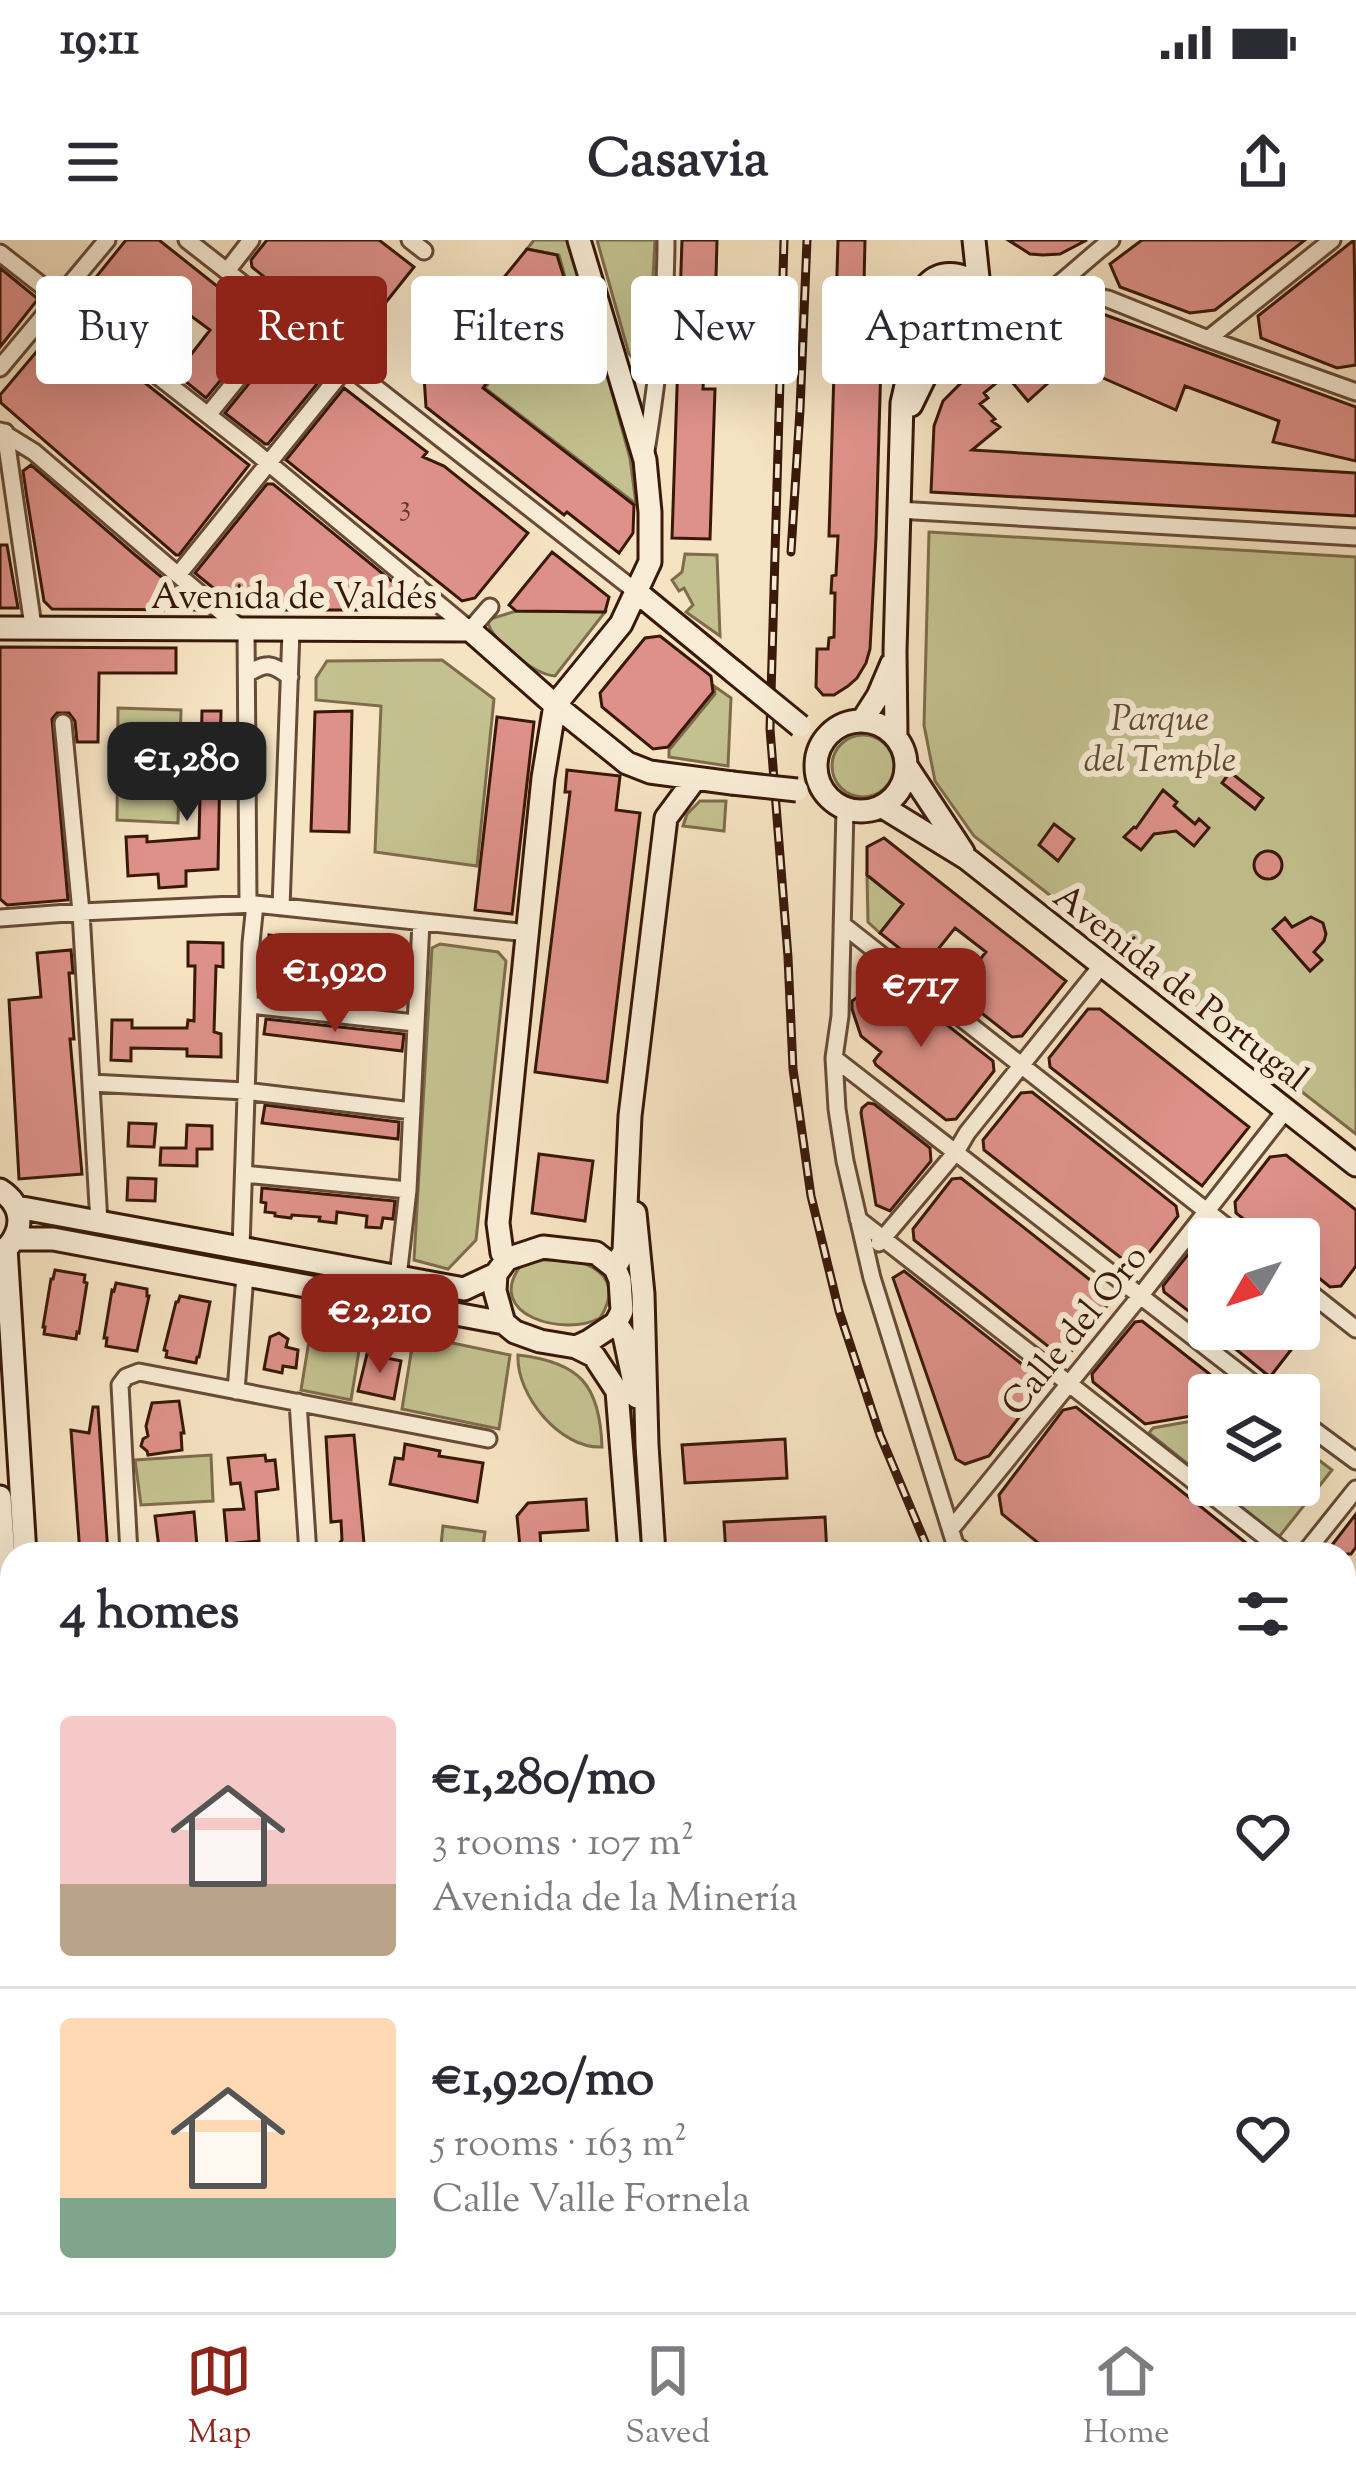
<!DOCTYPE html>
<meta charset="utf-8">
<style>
body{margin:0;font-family:"Sorts Mill Goudy",serif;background:#f7f7f7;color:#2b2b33;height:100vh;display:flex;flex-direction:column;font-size:45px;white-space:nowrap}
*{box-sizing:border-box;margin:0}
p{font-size:39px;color:#7c7c81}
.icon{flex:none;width:66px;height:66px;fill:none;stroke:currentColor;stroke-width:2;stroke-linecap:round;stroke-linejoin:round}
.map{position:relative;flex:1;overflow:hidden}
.sheet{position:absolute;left:0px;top:1302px;width:1356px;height:771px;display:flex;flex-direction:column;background:#fff;border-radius:36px 36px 0 0;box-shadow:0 12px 48px #0002}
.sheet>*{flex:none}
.top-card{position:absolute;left:36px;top:36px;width:1284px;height:108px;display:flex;gap:24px}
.needle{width:78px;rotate:231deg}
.fabs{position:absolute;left:1188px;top:978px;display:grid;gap:24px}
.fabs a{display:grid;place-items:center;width:132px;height:132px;border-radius:12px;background:#fff;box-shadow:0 12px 48px #0002;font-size:60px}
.price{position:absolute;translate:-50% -102px;padding:0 27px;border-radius:24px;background:#8f2418;color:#fff;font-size:39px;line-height:78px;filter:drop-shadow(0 3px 6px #0008)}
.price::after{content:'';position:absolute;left:50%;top:72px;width:36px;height:27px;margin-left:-18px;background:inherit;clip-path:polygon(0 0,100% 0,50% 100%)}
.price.selected{background:#222;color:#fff}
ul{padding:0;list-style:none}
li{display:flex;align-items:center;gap:36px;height:300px;padding:0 60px}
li+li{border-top:3px solid #e1e1e2}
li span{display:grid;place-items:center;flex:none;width:336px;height:240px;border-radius:12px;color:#555}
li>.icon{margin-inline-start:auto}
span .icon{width:144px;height:144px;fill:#fffc;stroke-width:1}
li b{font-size:51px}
h2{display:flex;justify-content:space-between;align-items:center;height:144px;padding:0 60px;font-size:51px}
.tag{padding:0 42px;border-radius:12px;background:#fff;box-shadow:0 12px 48px #0002;font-size:42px;line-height:108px}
.tag.selected{background:#8f2418;color:#fff}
.status{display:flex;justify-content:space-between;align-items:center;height:84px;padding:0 60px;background:#fff;direction:ltr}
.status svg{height:33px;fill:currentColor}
header{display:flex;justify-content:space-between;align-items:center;height:156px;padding:0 60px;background:#fff;font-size:54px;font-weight:800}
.menu{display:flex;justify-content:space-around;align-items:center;height:168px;border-top:3px solid #e1e1e2;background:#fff;font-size:33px;color:#7c7c81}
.menu a{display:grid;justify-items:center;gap:6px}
.menu .selected{color:#8f2418}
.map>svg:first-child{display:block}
</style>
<div class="status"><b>19:11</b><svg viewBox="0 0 49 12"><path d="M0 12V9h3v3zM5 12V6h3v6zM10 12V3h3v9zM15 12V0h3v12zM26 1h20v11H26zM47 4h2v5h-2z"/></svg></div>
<header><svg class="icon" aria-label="menu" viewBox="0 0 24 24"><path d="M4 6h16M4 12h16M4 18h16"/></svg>Casavia<svg class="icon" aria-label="share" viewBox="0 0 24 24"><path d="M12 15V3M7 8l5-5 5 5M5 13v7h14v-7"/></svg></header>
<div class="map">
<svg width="1356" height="2072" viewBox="0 0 1356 2072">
<rect width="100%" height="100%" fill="#f6e3c2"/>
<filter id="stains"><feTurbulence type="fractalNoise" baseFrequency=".00167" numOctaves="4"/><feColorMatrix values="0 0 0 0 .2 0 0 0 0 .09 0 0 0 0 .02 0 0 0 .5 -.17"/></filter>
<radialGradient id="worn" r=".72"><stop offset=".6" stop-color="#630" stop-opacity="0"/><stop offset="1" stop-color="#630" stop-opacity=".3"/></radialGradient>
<path fill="#c3c18f" stroke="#7e6c4c" stroke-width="3" d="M534,0H575L578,30L630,218L636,264L485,148L550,62L570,55L559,15L527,9Z
M597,0H655L649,112L646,120L639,124L629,114Z
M929,292L1356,317V894L974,596L935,541L924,485Z
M685,314L717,315L720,396L686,372L693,365L684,348L679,351L672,340L682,332Z
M516,371L605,372L555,436C533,434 492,401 487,380Z
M442,420L494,459L477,626L375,612L381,466L316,460V438L327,421Z
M714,446L731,458L728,526L669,517V510L715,454Z
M118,468L181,470L178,583L117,580Z
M832 526a31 31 0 1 1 62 0a31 31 0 1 1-62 0Z
M700,561H726L724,591L683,586L687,574Z
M867,635L903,664L880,693L868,682Z
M440,704L498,712L506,721L476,1000L448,1029L414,1020L432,708Z
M575,1020C607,1030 619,1048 600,1078C565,1097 483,1076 521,1025L539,1020Z
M313,1076L363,1086L351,1160L301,1150Z
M414,1095L510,1115L499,1189L402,1169Z
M518,1115C580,1122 600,1145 602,1207C560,1209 516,1155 518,1115Z
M1209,1178V1241L1149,1193L1153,1188Z
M1299,1205L1332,1230L1279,1297L1214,1245H1299Z
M211,1215L213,1261L141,1265L135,1220Z
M443,1286L485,1292L482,1314H440Z
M1352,1838L1356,1842V2033L1344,2048V1847Z
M1248,2061H1334L1332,2064L1342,2072H1253Z"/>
<path fill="#de9189" stroke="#391809" stroke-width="3" fill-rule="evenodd" d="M126,0H159L266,85L206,158L84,60V52ZM187,73L210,90L190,116L171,101Z
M267,0H379L414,27L367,86L340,61L321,83L252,27L251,20Z
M682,0H717L715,74H707L703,149H715L710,299L672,298Z
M838,0H865L863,86H882L876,297L870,409L866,423L857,438L848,446L834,455H823L816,447L817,409H828L829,398L834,397L835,353H831L832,336L836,335L838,296H829Z
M1008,0H1087L1060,14L1043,15L1030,14Z
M1142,0H1305L1215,70L1190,73L1120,47L1110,24Z
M1354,0L1356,125L1337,128L1261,98L1258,76Z
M527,9L557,15L567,47V55L550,61L537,75L483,148L634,265L633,293L619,313L567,272L564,275L426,167L424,136Z
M0,28L38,59L0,107Z
M1081,66L1356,167V221L1273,202L1279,181L1185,146L1176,170L1103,138L1091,132L1099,97L1028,161L1006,135L984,153L988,158L980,164L995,179L992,181L1000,187L972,210L1356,233V276L931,252L934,186L943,161L960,144L1049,75L1062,68Z
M64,79L249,225L179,315H176L1,163L0,155Z
M285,99L326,133L268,204H265L225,173Z
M344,148L427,212L423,217L444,226L528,293L475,358L462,361L286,220Z
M31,225L134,314L201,370L52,369L44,361L27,258L23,231Z
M267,244H273L415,360L411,370H240L195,333Z
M0,305H7L18,368H0Z
M552,312L609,357L605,372L516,371L509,365Z
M660,396L711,436L713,452L668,507L653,509L602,467L600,453L645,398Z
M0,407L176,408V433H99L98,502H77L75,481L69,473H57L52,479L68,660L7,665L0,659Z
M202,471H221L218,629L186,631V646L159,648L158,634L128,636L126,597L147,596V602L199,598Z
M352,471L349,592L311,591L315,472Z
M497,477L534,482L512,674L475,670Z
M567,530L620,536L616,570L640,573L607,842L535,832L570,552H565Z
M1230,532L1263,558L1255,569L1222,543Z
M1163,550L1177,562L1174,566L1195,584L1199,579L1209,588L1194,606L1176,591L1154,594L1141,610L1124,597L1134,587L1136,588Z
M1054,584L1074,599L1058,621L1039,605Z
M884,598L1066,741L1022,796L1012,797L880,693L903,664L867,635V607ZM955,688L986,712L970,732L939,708Z
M1254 625a14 14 0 1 1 28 0a14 14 0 1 1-28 0Z
M1311,677L1323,683L1326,694L1324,701L1314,712L1322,720L1310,731L1273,689L1285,678L1292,687Z
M269,695L407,711L403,731L268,715Z
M188,702L223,703V727L216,726L214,792L221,794V817L187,816V809L131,808V821L111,820L112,780H132V788H187L188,780L194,781L195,726H188Z
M71,710L73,733H69L74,799H70L82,934L19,939L9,760L41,757L37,713Z
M886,737L993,821L994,831L956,879L946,880L876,825L874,821L881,812L861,796L852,769V761Z
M1088,769H1100L1249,887L1202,946L1050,827L1049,818Z
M266,779L404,794L402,811L264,794Z
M1032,852L1176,966L1178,976L1140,1024L1130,1025L984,910L983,900L1021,853Z
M868,863L874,864L930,908L931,921L890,971L876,965L861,873L862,868Z
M265,865L399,882L398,899L262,883Z
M129,883L156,884L154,907L128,906Z
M187,885L212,886V909H197V926L160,925L161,908H186Z
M539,914L593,921L585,981L532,973Z
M1286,915L1356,970V1026L1341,1046L1330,1047L1299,1022V999H1269L1236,973L1235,962L1270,917Z
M128,938L156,939L155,961L127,960Z
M961,938L1113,1058L1069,1114L1059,1115L914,1000L913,989L952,939Z
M262,948L395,961L393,979L383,978L381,988L366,987L367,976L337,972L336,983L319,981L320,977L292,975L291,978L275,976V973L265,972L266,963L261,962Z
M1209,988V1087L1164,1052L1163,1046Z
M55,1030L85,1035L84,1042L87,1043L79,1093L77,1092L76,1099L44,1094L45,1087H43L51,1039H53Z
M904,1031L1042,1140V1148L989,1216L965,1224L956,1219L893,1038Z
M116,1043L147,1049V1056H149L137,1111L106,1106L107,1098H104L112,1050L114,1051Z
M180,1056L210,1062L199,1117H197L196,1123L166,1117L167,1111L164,1110L176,1062H178Z
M1299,1061L1318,1075L1270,1137L1211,1089H1299Z
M1142,1081L1207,1132L1235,1155H1209V1173L1145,1184L1093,1142L1092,1134L1135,1082Z
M279,1093L288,1099L286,1107L298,1110L296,1128L283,1126L282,1133L264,1129L270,1097Z
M367,1114L401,1121L394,1159L358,1151Z
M179,1161L184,1193H181L182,1210L148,1215L147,1211L141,1206L143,1199L148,1196L146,1186L152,1163Z
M93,1167H98L108,1314H80L71,1190L89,1193Z
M1076,1167L1260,1314H1052L1002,1274L999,1255L1063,1170Z
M354,1195L365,1314H330L342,1300L341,1281L331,1282L326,1197Z
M785,1199L787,1238L685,1243L682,1205Z
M405,1204L440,1211L439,1216L483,1223L477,1262L390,1244L395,1218L403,1219Z
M265,1215L266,1221L275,1220L278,1249L256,1252L259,1301L227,1304L224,1270L244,1269L240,1243L231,1244L228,1218Z
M586,1259L588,1290L540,1293L541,1306L520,1307L517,1276L528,1263Z
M194,1272L197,1306L159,1308L155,1276Z
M1356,1274V1307L1351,1314H1344L1332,1305Z
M825,1277L827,1314H726L724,1282Z"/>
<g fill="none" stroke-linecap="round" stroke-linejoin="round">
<defs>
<path id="street" d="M187,0L638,353
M410,0L424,11
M0,13L254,211L470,390L490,367
M227,31L251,0
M984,54L1016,60L1039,49
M1047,54H1084L1108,59L1208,99L1356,152
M971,95C1026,81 1068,34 1111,0
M1208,99L1332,0
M0,128L107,0
M208,175L286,79
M0,191L34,212L240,388
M5,192L33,386
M646,211C657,141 666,71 666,0
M898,270L1356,297
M178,335L347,126
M246,389L248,664
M247,434C266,422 272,423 290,437
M63,483L81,672L99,983
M845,569L840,776L834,818L837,869L845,921L872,1038L955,1304L967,1314
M281,667L291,391
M0,678L81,672L255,664L528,693
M843,685L1242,999
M249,765L415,783
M834,818L1268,1155
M91,843L245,851L412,871
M244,934L408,950
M858,979L1287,1314
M879,1003L956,912L967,893L1102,725
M241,1008L251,703L255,664
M398,1037L408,950L421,682
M1299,1044L1356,1089
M236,1151L245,1035
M298,1162L308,1314
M1299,1179L1356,1221
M951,1289L1141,1055L1286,870
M129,1314L120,1145L126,1137L139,1132L488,1199
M1304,1314L1356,1249
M1344,1352L1356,1362
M1344,1615L1356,1624
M0,1652L12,1643
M0,1678L12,1684
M0,1935L12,1934
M183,2061V2072
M359,2061V2072
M521,2061L522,2072
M867,2061L868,2072
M1354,2072L1345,2063L1356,2048"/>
<path id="secondary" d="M935,96C895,61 939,11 979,47
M911,165L932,122L958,100L971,95L985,76L986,66L979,47L974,0
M638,353L734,432
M0,388L470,390L555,465L627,523L650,532L732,543
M816 526a45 45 0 1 1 90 0a45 45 0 1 1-90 0Z
M862,481L878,456L892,423
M896,497L895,411L902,163L909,132L924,86
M907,527L963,612
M883,567L966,618L1356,925
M0,950C23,965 25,989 6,1009
M17,967L464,1049L496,1034
M635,973L643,1054L647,1205L654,1314
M14,999H53L504,1083
M543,1007L596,1013L615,1028L620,1040L622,1071L616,1083L589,1101L576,1107L540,1101L515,1092L504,1083L495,1051L496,1034L507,1019Z
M6,1008L25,1314
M507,1019L502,1013L498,983L543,538L555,465L621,384L650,322V272L645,220L579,0
M615,1028L624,1011L630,876L666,578L695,539
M616,1083L624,1095L637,1157
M576,1107L594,1116L617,1151L630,1314
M0,1257L12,1437
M53,2061L54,2072
M76,2061L77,2072
M680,2061V2072
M703,2061V2072"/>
</defs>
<use href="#street" stroke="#684b37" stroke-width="21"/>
<use href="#secondary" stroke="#391809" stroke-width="27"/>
<use href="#street" stroke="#f9edd7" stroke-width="15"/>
<use href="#secondary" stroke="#f9edd7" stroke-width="21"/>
<defs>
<path id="rail" d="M784,0L770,489L788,717L793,829L811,956L839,1071L880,1195L930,1314
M791,312L800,170L807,0
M1235,2061L1240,2072"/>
</defs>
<use href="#rail" stroke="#391809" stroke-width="9"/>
<use href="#rail" stroke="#f9edd7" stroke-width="4.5" stroke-dasharray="14" stroke-linecap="butt"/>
<defs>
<path id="secondary-bridge" d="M734,432L800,486
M732,543L797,550"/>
</defs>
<use href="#secondary-bridge" stroke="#391809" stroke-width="27" stroke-linecap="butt"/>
<use href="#secondary-bridge" stroke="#f9edd7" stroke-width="21"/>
</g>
<g text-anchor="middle" stroke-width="12" stroke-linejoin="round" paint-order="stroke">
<g font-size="30" fill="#623629">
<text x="405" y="275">3</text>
</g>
<g font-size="36" fill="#391809" stroke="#f9edd7">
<text x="294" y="368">Avenida de Valdés</text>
<text transform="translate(1182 746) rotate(38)" y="13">Avenida de Portugal</text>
<text transform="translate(1073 1089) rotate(-51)" y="13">Calle del Oro</text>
</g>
<g font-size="36" font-style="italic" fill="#624b31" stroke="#f9edd7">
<text x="1160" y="490">Parque<tspan x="1160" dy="41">del Temple</tspan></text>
</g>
</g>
<rect width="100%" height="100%" filter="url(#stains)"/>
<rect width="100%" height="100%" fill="url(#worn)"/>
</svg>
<div class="fabs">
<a><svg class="needle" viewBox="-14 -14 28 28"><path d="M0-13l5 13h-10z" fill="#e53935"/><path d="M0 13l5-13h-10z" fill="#7c7c81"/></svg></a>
<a><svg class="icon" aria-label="layers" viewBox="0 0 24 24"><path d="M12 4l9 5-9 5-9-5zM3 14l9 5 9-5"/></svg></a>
</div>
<b class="price selected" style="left:187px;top:584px">€1,280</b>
<b class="price" style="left:335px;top:795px">€1,920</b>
<b class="price" style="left:921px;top:810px">€717</b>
<b class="price" style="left:380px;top:1136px">€2,210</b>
<div class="top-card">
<a class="tag">Buy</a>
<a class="tag selected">Rent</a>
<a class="tag">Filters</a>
<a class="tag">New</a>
<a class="tag">Apartment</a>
</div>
<section class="sheet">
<h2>4 homes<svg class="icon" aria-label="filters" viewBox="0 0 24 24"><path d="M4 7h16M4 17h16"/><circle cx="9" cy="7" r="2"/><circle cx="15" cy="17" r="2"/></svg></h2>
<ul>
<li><span style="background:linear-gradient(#f6c9c9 70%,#b9a48a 0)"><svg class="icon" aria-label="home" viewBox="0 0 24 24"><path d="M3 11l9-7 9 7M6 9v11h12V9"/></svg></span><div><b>€1,280/mo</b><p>3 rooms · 107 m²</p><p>Avenida de la Minería</p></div><svg class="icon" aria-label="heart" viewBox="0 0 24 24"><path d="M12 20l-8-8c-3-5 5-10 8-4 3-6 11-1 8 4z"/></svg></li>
<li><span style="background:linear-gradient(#ffd9b3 75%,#7fa58c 0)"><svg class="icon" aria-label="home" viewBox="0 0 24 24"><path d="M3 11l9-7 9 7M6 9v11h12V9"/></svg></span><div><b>€1,920/mo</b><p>5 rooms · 163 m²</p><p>Calle Valle Fornela</p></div><svg class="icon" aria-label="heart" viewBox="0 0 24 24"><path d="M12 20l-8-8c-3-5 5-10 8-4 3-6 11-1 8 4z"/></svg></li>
</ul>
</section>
</div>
<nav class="menu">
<a class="selected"><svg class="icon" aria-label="map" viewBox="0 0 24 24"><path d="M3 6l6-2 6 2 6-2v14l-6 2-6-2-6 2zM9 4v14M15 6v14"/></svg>Map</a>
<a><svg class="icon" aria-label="saved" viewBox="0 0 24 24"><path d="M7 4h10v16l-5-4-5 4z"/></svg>Saved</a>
<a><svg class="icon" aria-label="home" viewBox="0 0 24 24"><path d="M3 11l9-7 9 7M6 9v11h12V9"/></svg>Home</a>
</nav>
